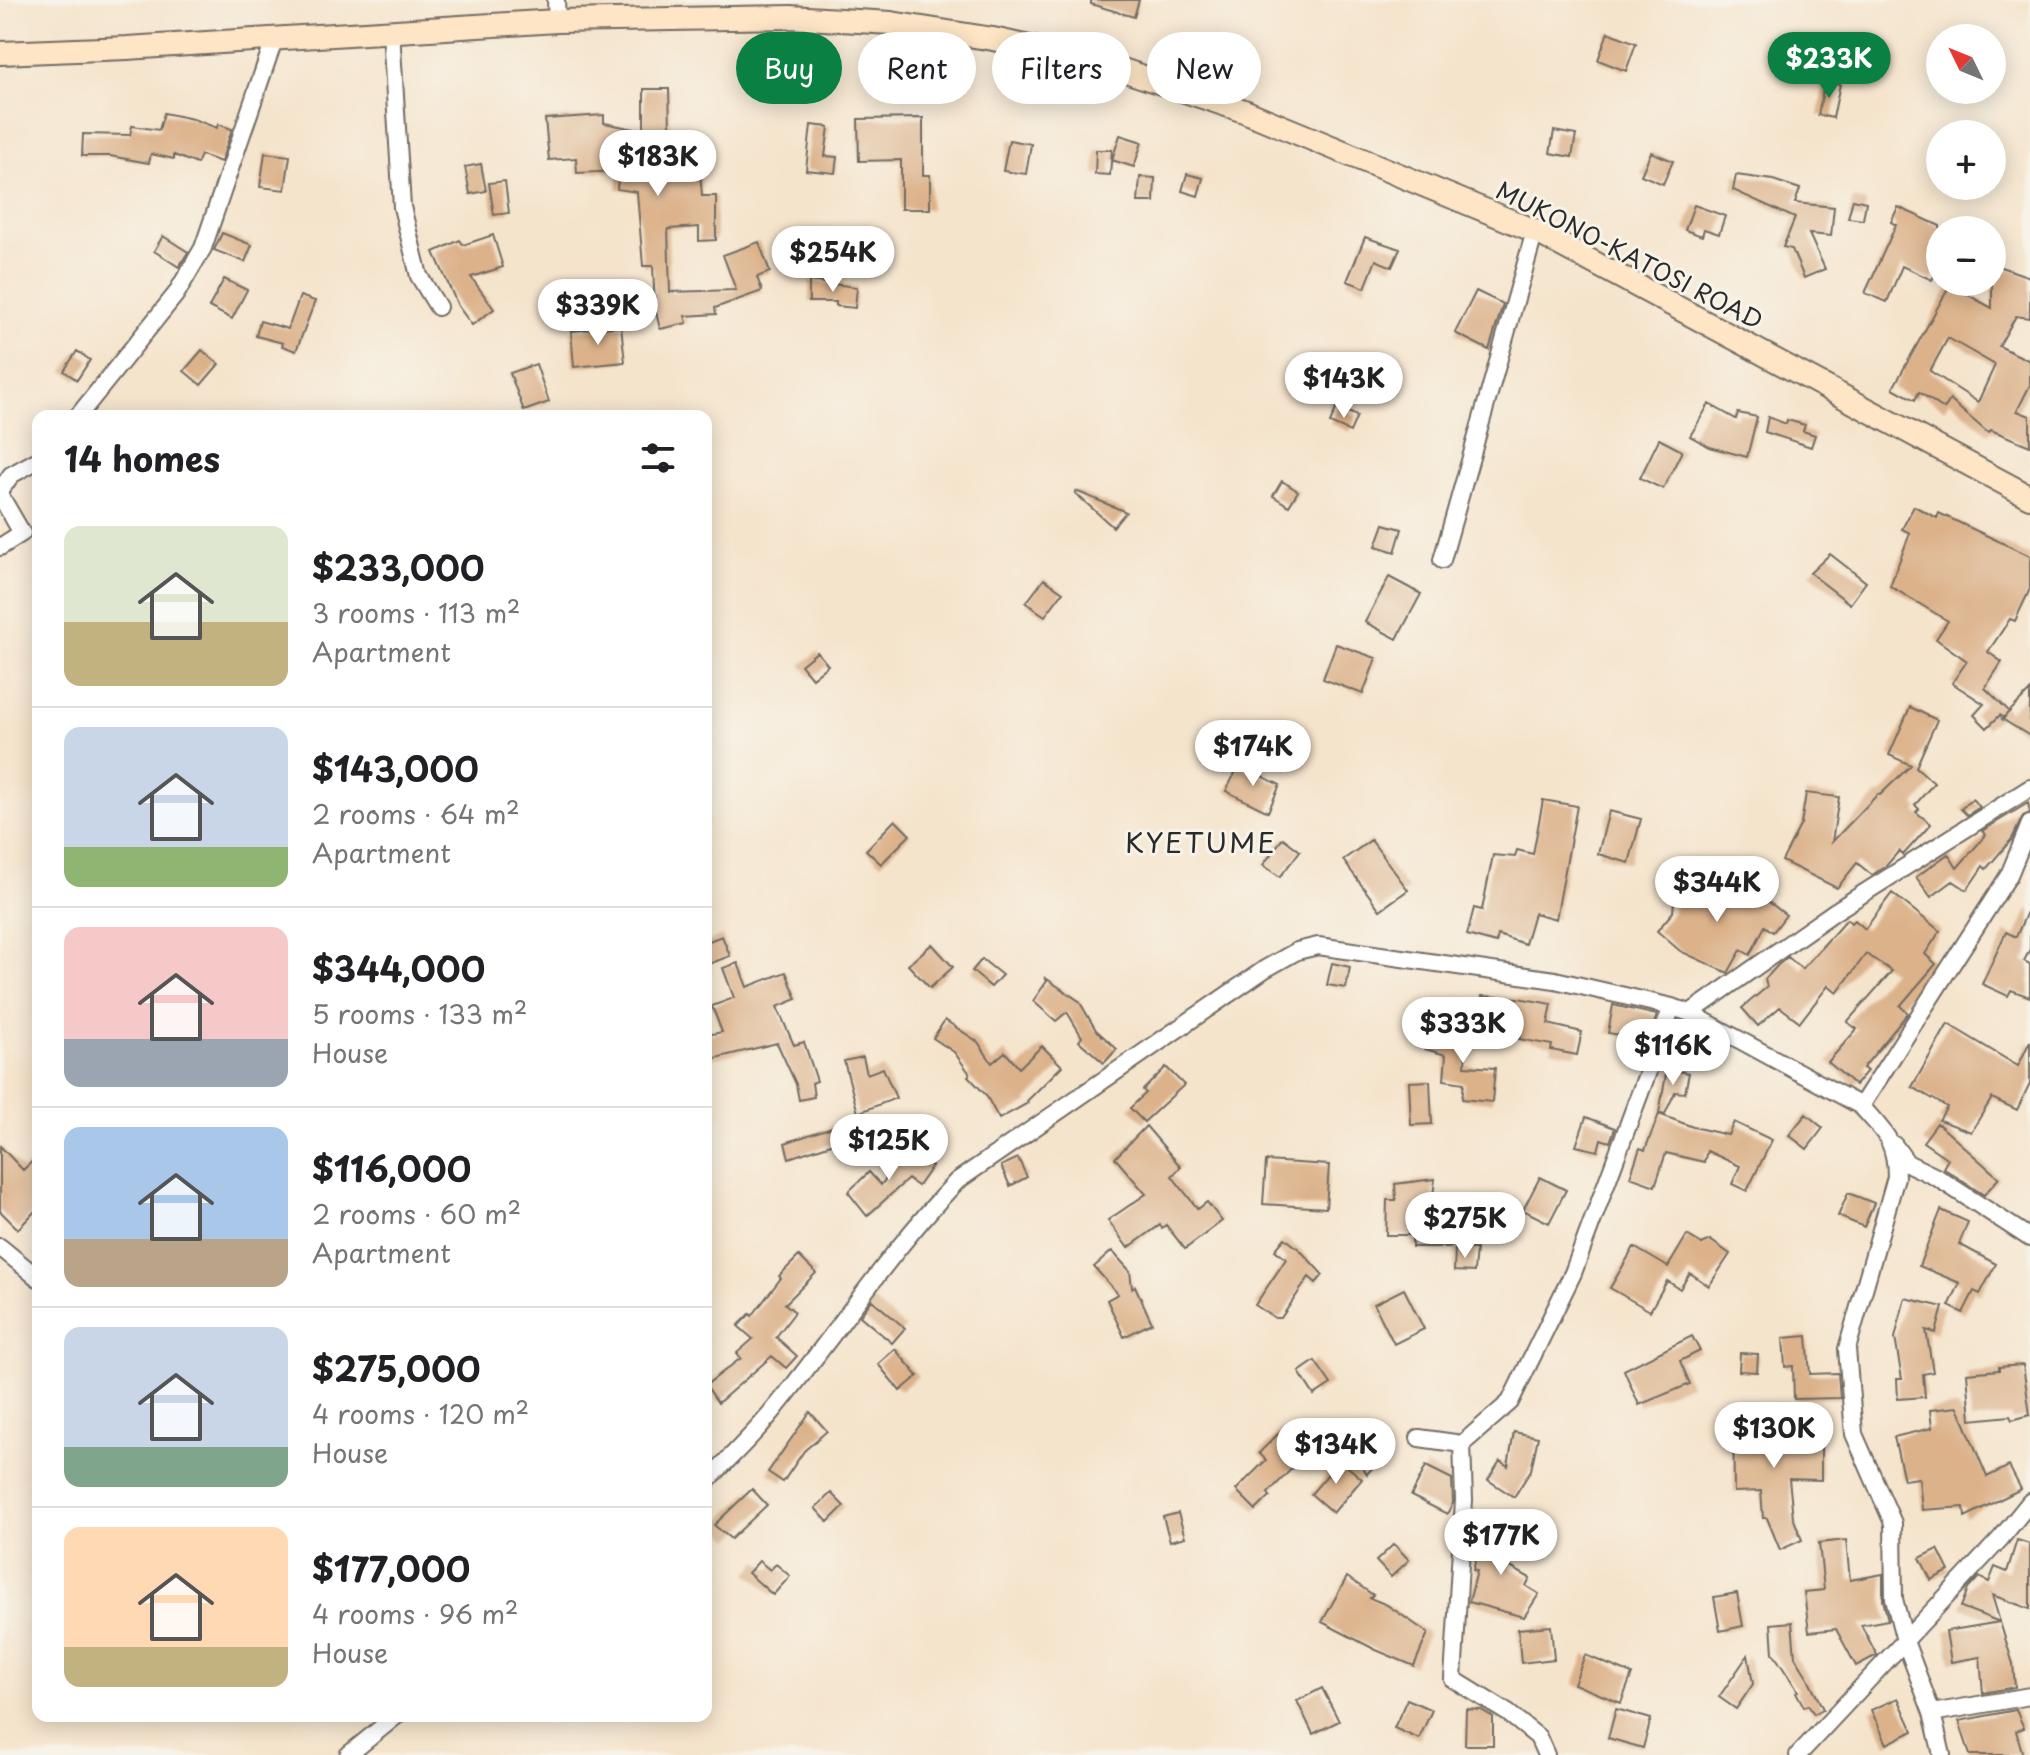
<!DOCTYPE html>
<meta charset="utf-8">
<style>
body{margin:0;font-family:"Playpen Sans",sans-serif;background:#f6f6f6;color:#202124;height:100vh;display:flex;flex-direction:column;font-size:30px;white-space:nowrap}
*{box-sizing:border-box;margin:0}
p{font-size:26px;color:#757577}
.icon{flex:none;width:44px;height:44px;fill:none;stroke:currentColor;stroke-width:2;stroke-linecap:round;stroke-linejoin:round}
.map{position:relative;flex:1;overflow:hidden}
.drawer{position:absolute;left:32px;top:410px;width:680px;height:1312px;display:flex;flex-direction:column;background:#fff;border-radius:16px;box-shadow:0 4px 20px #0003}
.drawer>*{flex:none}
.hud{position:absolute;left:736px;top:32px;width:760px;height:72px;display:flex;gap:16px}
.needle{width:52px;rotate:313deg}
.tools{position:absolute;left:1926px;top:24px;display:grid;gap:16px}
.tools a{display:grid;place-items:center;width:80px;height:80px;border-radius:50%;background:#fff;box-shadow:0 4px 20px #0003;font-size:40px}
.price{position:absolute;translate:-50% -68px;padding:0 18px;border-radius:28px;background:#fff;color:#222;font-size:26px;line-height:52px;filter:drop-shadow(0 2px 4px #0008)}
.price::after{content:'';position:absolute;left:50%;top:48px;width:24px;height:18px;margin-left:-12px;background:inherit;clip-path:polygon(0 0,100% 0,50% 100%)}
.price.selected{background:#0b8043;color:#fff}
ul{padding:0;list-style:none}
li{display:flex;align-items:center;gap:24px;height:200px;padding:0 32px}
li+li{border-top:2px solid #e0e0e0}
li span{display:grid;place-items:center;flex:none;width:224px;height:160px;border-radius:16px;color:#555}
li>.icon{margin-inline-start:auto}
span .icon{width:96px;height:96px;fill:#fffc;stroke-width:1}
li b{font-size:34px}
h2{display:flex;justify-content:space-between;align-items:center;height:96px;padding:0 32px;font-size:34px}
.chip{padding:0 28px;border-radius:36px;background:#fff;box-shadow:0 4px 20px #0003;font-size:28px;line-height:72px}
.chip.selected{background:#0b8043;color:#fff}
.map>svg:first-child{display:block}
</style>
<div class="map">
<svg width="2030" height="1755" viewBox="0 0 2030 1755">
<rect width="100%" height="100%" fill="#f7f3e8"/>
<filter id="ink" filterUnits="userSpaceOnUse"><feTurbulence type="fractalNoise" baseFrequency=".0125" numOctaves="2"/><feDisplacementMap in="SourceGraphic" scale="16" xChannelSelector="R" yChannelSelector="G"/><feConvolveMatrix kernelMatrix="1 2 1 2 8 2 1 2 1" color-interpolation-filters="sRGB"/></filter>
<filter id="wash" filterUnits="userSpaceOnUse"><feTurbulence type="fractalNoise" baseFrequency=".006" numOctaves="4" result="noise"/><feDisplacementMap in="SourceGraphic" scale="32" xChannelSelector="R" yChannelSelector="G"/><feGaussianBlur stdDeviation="1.8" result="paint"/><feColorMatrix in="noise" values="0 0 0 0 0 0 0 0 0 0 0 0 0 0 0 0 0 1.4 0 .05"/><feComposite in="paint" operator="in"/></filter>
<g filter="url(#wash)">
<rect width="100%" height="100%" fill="#f5e4cc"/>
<g id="blocks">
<path fill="#dcb28b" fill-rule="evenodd" d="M1091,0H1139L1134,17L1091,4Z
M1608,32L1636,43L1626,71L1598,60Z
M1825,81L1840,84L1833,118L1818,115Z
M644,89H669L670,128L676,127L677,149L698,147L702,196H716V240L699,241V227L668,229L670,292L736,290L723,255L759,242L770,272L757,277L762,291L715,308L716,314L685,316L687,323L660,329L655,308L653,266H643L637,192L617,189L619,171L577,173L576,158L549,160L545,119L604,115V123L644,131Z
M164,113L193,119L217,128L218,124L232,129L221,162L201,155L197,164L174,155V159L151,154L149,163L110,156H82L83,134L130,135L132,126L159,130Z
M923,118V175H930V209H901V160L859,161L858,119Z
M811,125L829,127L825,156L837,157L835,173L806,170Z
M1554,131L1576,135L1572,157L1550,153Z
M1120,135L1142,142L1134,167L1112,160Z
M1009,140L1031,144L1026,174L1003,171Z
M1096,150H1112L1110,175L1095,174Z
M1651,152L1673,161L1663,184L1641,175Z
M265,153L290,156L285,190L260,187Z
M481,164L486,191L470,194L465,167Z
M1187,174L1203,178L1198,196L1182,191Z
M1736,175L1773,180L1800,189L1795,203L1834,207L1831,236L1809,234L1825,269L1804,278L1792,249L1783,247L1795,218L1733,190Z
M1140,177L1155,178L1154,202H1138Z
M505,181L509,213L494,215L489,183Z
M1853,199L1866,202L1863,220L1848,218Z
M1694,205L1725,216L1719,234L1704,229L1702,236L1685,230Z
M1898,207L1940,226V264L1932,280L1902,266L1887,302L1865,293L1896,225L1891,222Z
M222,233L252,245L245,262L214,250Z
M493,235L503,267L471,277L494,309L472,325L458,306L434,252L460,240L463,245Z
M163,236L188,252L179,267L154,251Z
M1365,237L1400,249L1392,267L1376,260L1365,288L1347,281Z
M1992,264L2030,277V318L2016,316L1999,346L2030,361V385L2017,411L2030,416V446L1991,430L1988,433L1950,400L1944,409L1919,392L1915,400L1893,388L1950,285L1992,308ZM1948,338L1995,365L1978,402L1930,371Z
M224,279L247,290L232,319L209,307Z
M809,281L857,287L855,308L836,306V302H809Z
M1476,291L1503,304L1489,350L1455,333Z
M300,296L315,301L296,351L282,346L283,343L256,336L260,321L288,329Z
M621,326L625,362L574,367L571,331Z
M202,350L219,364L201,385L184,371Z
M77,351L90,360L77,380L64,371Z
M536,364L549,402L524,411L510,373Z
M1709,404L1736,419L1738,413L1757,417L1747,457L1710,447L1690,436Z
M1337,407L1357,416L1350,432L1330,423Z
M1768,417L1786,424L1787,420L1805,425L1803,431L1815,435L1811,447L1765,432Z
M1659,439L1682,451L1663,489L1640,478Z
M1282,481L1298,491L1289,506L1273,496Z
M1076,491L1126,512L1113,527L1075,493Z
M1914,506L1937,518L1939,513L2030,556V589L2015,621L2010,619L1988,652L2002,662L1985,688L2009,711L2004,718L2000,715L1987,728L1974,715L1984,704L1952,683L1967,661L1936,639L1948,621L1890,586L1910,533L1902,529Z
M1384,524L1402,529L1395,552L1376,546Z
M1830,554L1866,582L1850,604L1810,573Z
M1389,577L1421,594L1397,639L1365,622Z
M1044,579L1063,592L1045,616L1026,603Z
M1336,644L1376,658L1363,694L1323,679Z
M817,652L828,665L812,678L801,665Z
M2030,691V736L2002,719Z
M1910,707L1937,720L1916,767L1934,783L1915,805L1919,809L1916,812L1931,824L1903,855L1899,851L1886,866L1872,875L1857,863L1837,888L1782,861L1801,824L1806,793L1839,797L1832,842L1878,794L1880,795L1911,765L1889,755Z
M1239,765L1280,785L1268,812L1226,791Z
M1972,799L1980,807L1967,815L1961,809Z
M1543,800L1577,806L1556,919L1534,913L1525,944L1498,935L1496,943L1467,935L1474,908L1482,910L1493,855L1515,857L1517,850L1533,854Z
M2028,803L2030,813L2023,816L2012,839L1986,869L1983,866L1967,890L1953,881L1931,897L1916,877L1948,854L1957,868L1986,835L1982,831Z
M1609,811L1641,819L1629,863L1598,854Z
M895,820L910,835L881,864L866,850Z
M1283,838L1300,851L1280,877L1263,865Z
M1371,840L1408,890L1380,910L1343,860Z
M1676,879L1687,880L1738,902L1743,891L1769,902L1786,915L1773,932L1765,926L1750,955L1741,950L1728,973L1680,951L1657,931L1673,912Z
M1892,893L1940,931L1925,954L1936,964L1900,1006L1908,1013L1863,1068L1867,1071L1855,1085L1828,1062L1857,1029L1847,1022L1892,971L1866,954L1837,993L1828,986L1800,1022L1780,1007L1758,1026L1742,1008L1767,987L1765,979L1778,965L1788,957L1802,969L1847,919L1851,923L1855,920L1865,929Z
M2030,905V949L2024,961L2030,964V997L2011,990L2008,996L1982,984L2006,932L2016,937Z
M722,936L730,956L706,965V942Z
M932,944L953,967L930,988L908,965Z
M982,959L1002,975L991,987L972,971Z
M738,963L747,987L786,972L797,999L777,1007L794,1045L804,1042L817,1081L812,1083L814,1097L799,1100L796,1084L777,1043L712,1059L707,1035L722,1032L712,1006L734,998L723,968Z
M1332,963L1350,967L1346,988L1327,985Z
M1044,977L1079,1001L1096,1030L1117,1049L1104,1063L1079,1041L1082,1037L1067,1012L1056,1021L1033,1001L1047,981Z
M1482,996L1518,998L1552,1004L1548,1024L1582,1032L1577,1055L1551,1050L1552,1045L1519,1039L1520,1037L1480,1035Z
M1613,1005L1657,1015L1642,1057L1628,1055L1632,1037L1608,1033Z
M945,1020L978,1042L992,1063L1005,1052L1019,1068L1042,1046L1062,1066L1027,1101L1028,1103L999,1119L986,1095L968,1076L970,1074L954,1052L933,1038Z
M1948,1024L2018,1066L2030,1041V1083L2017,1110L1992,1098L1971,1132L1939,1120L1947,1107L1912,1087Z
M1467,1025L1465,1066L1495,1068L1492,1102L1462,1099L1464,1083L1444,1080L1446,1055L1425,1049L1429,1032L1452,1038L1450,1028Z
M863,1057L867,1074L883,1068L896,1098L858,1113L844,1061Z
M1166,1067L1184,1085L1144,1122L1130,1108L1146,1093L1143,1090Z
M1667,1069L1689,1073L1685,1093L1675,1092L1665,1114L1659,1113Z
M1430,1081L1432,1124L1411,1125L1409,1082Z
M1659,1114L1693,1127L1728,1135L1734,1122L1772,1140L1747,1191L1732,1184L1740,1166L1707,1151L1704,1162L1666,1153L1655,1186L1630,1177L1640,1148L1645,1150Z
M1806,1114L1823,1128L1807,1149L1789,1135Z
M1586,1117L1615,1128L1610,1142L1601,1139L1598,1151L1576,1146Z
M1937,1123L1999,1178L1984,1195L1943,1168L1948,1159L1923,1142Z
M1146,1126L1181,1167L1172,1176L1198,1209L1207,1202L1222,1221L1185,1249L1166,1225L1162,1228L1160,1225L1128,1248L1108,1220L1146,1194L1115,1158Z
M832,1127L837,1142L789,1158L785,1143Z
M0,1146L23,1170L38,1156V1208L18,1229L0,1211Z
M908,1149L932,1166L918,1186L908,1179L867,1216L848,1192L869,1172L881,1185Z
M1018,1158L1027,1177L1010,1186L1001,1166Z
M1266,1161L1329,1165L1326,1208L1263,1204Z
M1540,1177L1566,1190L1549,1223L1523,1210Z
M1435,1179L1430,1223L1452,1224L1451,1247H1412V1235H1386L1387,1200H1396L1395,1184Z
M1848,1193L1874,1203L1864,1227L1838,1216Z
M1941,1210L1968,1222L1959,1244L1996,1264L1980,1294L1974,1291L1963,1313L1949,1306L1960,1283L1919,1266Z
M1687,1235L1702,1244L1710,1240L1730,1254L1709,1286L1690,1273L1680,1289L1667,1281L1650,1311L1610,1288L1634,1247L1668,1267Z
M1285,1238L1300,1250L1323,1275L1316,1283L1309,1277L1281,1318H1275L1255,1305L1286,1259L1275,1250Z
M1455,1248L1476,1249L1474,1272L1454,1271Z
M1112,1251L1130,1271L1132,1288L1135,1286L1152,1323L1124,1337L1107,1300L1118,1294L1094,1267Z
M799,1256L816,1273L785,1304L795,1312L776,1337L797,1356L786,1368L772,1356L718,1403L706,1385L741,1358L737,1353L753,1339L738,1326L750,1314L752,1316L781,1278L779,1276Z
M1404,1289L1424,1329L1394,1344L1374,1304Z
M1905,1298L1943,1307L1936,1333L1926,1330L1933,1372L1923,1374L1925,1397L1898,1399L1897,1379H1902L1895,1338Z
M872,1300L905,1328L892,1343L860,1316Z
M1692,1336L1700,1351L1680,1361L1690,1384L1639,1405L1624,1370Z
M1807,1336L1810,1374L1838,1373L1840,1398L1794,1399L1793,1366L1785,1367L1783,1338Z
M895,1349L918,1376L900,1391L878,1364Z
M1740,1353L1758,1354L1757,1372L1739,1371Z
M1315,1361L1331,1384L1314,1395L1299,1372Z
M2023,1365L2030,1415L2012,1420L2010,1416L1971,1420L1967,1373L1999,1370V1367Z
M1958,1407L1987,1477L2009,1466L2021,1489L1965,1517L1964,1507L1922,1510L1919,1478L1904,1480L1894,1437L1932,1428L1930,1410Z
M810,1412L827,1431L804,1451L783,1482L768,1472Z
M1763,1414L1764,1433L1821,1434V1480L1789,1479L1793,1517L1802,1540L1780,1550L1767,1518H1763L1761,1491L1734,1492L1733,1415Z
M1282,1430L1306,1454L1268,1493L1270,1496L1256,1510L1236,1490L1266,1460L1259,1453Z
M1514,1432L1538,1437L1531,1470L1514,1497L1488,1480L1500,1461L1508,1466Z
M1363,1434L1385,1453L1367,1474L1350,1449Z
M1340,1460L1362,1479L1333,1513L1311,1494Z
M1426,1466L1452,1479L1453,1503L1447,1514L1411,1496Z
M752,1489L767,1505L731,1539L714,1525Z
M831,1493L844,1506L828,1522L815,1508Z
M1178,1513L1185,1537L1170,1541L1163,1517Z
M1493,1525L1518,1530L1510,1567L1530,1578L1526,1586L1539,1594L1524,1617L1469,1602L1477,1571L1473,1570L1478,1551L1487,1553Z
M1846,1540L1850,1580L1883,1574V1600L1888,1620L1861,1625L1877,1655L1856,1666L1836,1629L1809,1632L1804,1592L1824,1590L1819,1543Z
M2017,1540L2030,1544V1609L1992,1595L2000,1622L1961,1607L1968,1589L1979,1577L1989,1582L1995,1567L2007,1572Z
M1394,1544L1409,1560L1391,1577L1376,1561Z
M1938,1549L1949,1571L1931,1580L1920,1558Z
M759,1561L770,1570L776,1564L790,1576L773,1595L748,1573Z
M1347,1577L1373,1595L1370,1598L1387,1605L1428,1633L1414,1666L1376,1650L1322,1622Z
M1737,1593L1743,1626L1720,1631L1714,1597Z
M1792,1622L1795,1657L1808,1678L1823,1709L1814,1714L1808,1705L1804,1707L1796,1692L1798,1691L1773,1653L1771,1624Z
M2000,1622L2013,1664L2015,1687L1983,1693L1980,1657L1951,1662L1946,1631Z
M1551,1626L1554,1659L1521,1663L1518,1629Z
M1585,1655L1632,1674L1621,1703L1574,1684Z
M1748,1655L1753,1684L1736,1709L1719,1697Z
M1322,1688L1339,1721L1313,1734L1297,1701Z
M1898,1698L1913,1731L1887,1744L1871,1710Z
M1407,1699L1432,1710L1419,1739L1394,1728Z
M1466,1709L1481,1710L1493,1717V1745H1465Z
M1616,1709L1651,1719L1643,1748L1608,1738Z
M2016,1710L2024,1728L2016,1731L2023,1755H1970L1959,1721Z"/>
</g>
</g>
<g filter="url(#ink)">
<use href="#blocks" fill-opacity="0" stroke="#726c63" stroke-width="2"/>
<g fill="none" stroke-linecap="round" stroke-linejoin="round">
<defs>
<path id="street" d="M556,0L557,21
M391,32L402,207L419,276L438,307
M78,416L176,294L203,248L274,40
M0,491L11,475L38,460
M0,495L22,533L0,547
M1442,560L1535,231
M1690,1013L1834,912L2030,788
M1894,1145L1907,1163L1938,1178L2030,1238
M0,1247L38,1278
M1419,1438L1462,1444L1510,1402L1573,1273L1672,1007
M1462,1444L1464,1500L1453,1679L1508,1713L1538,1737L1546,1755
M706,1482C730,1457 756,1433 777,1406C839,1330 888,1253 957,1181L1265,969L1297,951L1318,946L1555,980L1672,1007L1690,1013L1861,1106
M1932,1713L2030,1696
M348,1755L396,1716
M1798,1755L2001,1538L2030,1502
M1942,1755L1932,1713L1905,1641L1894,1599L1893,1523L1854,1434L1847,1349L1896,1177C1896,1140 1884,1132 1861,1106L2009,875L2030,824"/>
<path id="secondary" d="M0,53L127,48L557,21L790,17L891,23L993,39L1102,63L1244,111L1535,231L2030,497"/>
</defs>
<use href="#street" stroke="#726c63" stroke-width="20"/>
<use href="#secondary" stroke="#726c63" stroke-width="26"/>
<use href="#street" stroke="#fff" stroke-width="16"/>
<use href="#secondary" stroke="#fde5c5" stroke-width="22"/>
</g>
</g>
<g text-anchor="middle" stroke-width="6" stroke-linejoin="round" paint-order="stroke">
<g font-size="24" fill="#2b2b2b" stroke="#f7f3e8">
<text transform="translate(1629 256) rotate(27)" y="8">MUKONO-KATOSI ROAD</text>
</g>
<g font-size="28" letter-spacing="2" fill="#2b2b2b" stroke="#f7f3e8">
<text x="1201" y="853">KYETUME</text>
</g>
</g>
</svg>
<div class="tools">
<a><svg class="needle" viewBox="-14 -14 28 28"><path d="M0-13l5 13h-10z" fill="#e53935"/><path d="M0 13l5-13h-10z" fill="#757577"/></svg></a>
<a>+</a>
<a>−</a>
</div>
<b class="price selected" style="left:1829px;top:100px">$233K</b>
<b class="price" style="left:658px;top:198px">$183K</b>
<b class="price" style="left:833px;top:294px">$254K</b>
<b class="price" style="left:598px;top:347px">$339K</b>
<b class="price" style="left:1344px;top:420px">$143K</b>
<b class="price" style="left:1253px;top:788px">$174K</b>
<b class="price" style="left:1717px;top:924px">$344K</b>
<b class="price" style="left:1463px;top:1065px">$333K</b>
<b class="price" style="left:1673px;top:1087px">$116K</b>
<b class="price" style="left:889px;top:1182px">$125K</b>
<b class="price" style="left:1465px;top:1260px">$275K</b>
<b class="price" style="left:1774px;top:1470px">$130K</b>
<b class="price" style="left:1336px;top:1486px">$134K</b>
<b class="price" style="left:1501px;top:1577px">$177K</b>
<div class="hud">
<a class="chip selected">Buy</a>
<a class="chip">Rent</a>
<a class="chip">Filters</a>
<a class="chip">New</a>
</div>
<section class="drawer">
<h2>14 homes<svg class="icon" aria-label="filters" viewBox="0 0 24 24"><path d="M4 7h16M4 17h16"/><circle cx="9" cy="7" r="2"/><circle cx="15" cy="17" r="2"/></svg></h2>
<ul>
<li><span style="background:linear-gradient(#dfe7d0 60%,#c2b280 0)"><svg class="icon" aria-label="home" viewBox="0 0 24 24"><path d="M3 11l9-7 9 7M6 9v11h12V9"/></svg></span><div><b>$233,000</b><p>3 rooms · 113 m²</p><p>Apartment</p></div></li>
<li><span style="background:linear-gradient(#c9d6e8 75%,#8fb573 0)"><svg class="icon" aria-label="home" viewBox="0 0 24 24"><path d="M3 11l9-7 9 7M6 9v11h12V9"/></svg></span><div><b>$143,000</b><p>2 rooms · 64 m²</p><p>Apartment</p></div></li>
<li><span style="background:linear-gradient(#f6c9c9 70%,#9aa5b1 0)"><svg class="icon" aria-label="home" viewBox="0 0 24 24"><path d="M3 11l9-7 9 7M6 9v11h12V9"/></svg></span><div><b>$344,000</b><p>5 rooms · 133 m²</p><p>House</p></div></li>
<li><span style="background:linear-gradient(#a9c7e8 70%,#b9a48a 0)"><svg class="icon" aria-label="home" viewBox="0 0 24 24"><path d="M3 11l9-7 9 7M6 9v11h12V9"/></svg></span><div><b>$116,000</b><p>2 rooms · 60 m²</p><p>Apartment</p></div></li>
<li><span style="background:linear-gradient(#c9d6e8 75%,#7fa58c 0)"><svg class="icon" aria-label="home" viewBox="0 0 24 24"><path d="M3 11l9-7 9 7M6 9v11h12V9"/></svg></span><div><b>$275,000</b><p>4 rooms · 120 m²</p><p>House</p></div></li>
<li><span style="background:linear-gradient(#ffd9b3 75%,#c2b280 0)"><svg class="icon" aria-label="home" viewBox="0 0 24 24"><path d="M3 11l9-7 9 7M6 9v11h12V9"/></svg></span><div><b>$177,000</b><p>4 rooms · 96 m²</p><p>House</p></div></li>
</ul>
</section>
</div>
